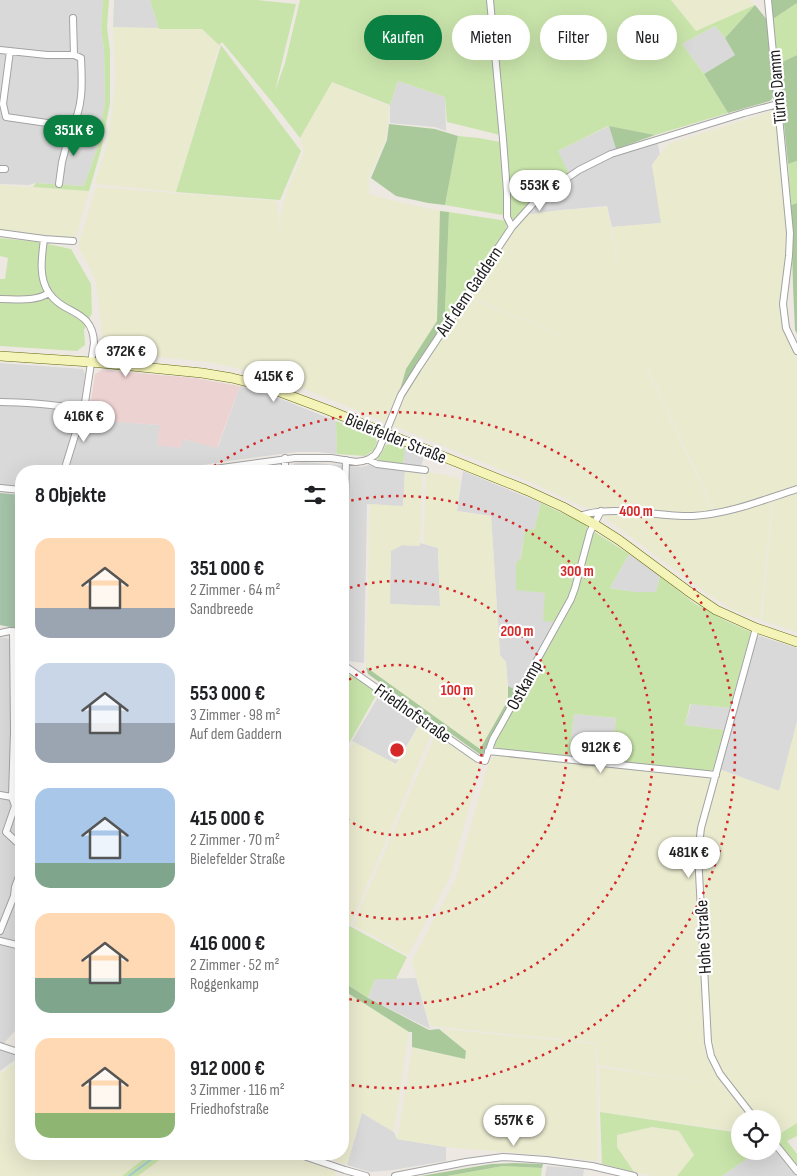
<!DOCTYPE html>
<html lang="de">
<meta charset="utf-8">
<style>
body{margin:0;font-family:"Sofia Sans Condensed",sans-serif;background:#f6f6f6;color:#202124;height:100vh;display:flex;flex-direction:column;font-size:19px;white-space:nowrap}
*{box-sizing:border-box;margin:0}
p{font-size:16px;color:#757577}
.icon{flex:none;width:28px;height:28px;fill:none;stroke:currentColor;stroke-width:2;stroke-linecap:round;stroke-linejoin:round}
.map{position:relative;flex:1;overflow:hidden}
.panel{position:absolute;left:15px;top:465px;width:334px;height:695px;display:flex;flex-direction:column;background:#fff;border-radius:20px;box-shadow:0 5px 20px #0002}
.panel>*{flex:none}
.hud{position:absolute;left:364px;top:15px;width:358px;height:45px;display:flex;gap:10px}
.controls{position:absolute;left:731px;top:1110px;display:grid;gap:10px}
.controls a{display:grid;place-items:center;width:50px;height:50px;border-radius:50%;background:#fff;box-shadow:0 5px 20px #0002;font-size:25px}
.price{position:absolute;translate:-50% -42px;padding:0 11px;border-radius:18px;background:#fff;color:#222;font-size:16px;line-height:32px;filter:drop-shadow(0 1px 2px #0008)}
.price::after{content:'';position:absolute;left:50%;top:30px;width:15px;height:11px;margin-left:-8px;background:inherit;clip-path:polygon(0 0,100% 0,50% 100%)}
.price.on{background:#0b8043;color:#fff}
ul{padding:0;list-style:none}
li{display:flex;align-items:center;gap:15px;height:125px;padding:0 20px}
li span{display:grid;place-items:center;flex:none;width:140px;height:100px;border-radius:15px;color:#555}
li>.icon{margin-inline-start:auto}
span .icon{width:60px;height:60px;fill:#fffc;stroke-width:1}
li b{font-size:21px}
h2{display:flex;justify-content:space-between;align-items:center;height:60px;padding:0 20px;font-size:21px}
.tag{padding:0 18px;border-radius:22px;background:#fff;box-shadow:0 5px 20px #0002;font-size:18px;line-height:45px}
.tag.on{background:#0b8043;color:#fff}
.map>svg:first-child{display:block}
</style>
<div class="map">
<svg width="797" height="1176" viewBox="0 0 797 1176">
<rect width="100%" height="100%" fill="#ede9e2"/>
<path fill="#dad9d9" d="M0,0H103L101,26L104,51L105,103L97,149L84,186L36,183L29,185L0,184Z
M114,0H150L159,29L113,27Z
M715,26L725,38L735,55L704,74L682,44Z
M398,81L445,97L446,131L435,127L390,123V105Z
M609,126L616,149L593,160L595,164L657,141L660,154L652,165L662,223L612,227L607,206L561,210L525,215L542,199L558,151Z
M0,363L83,369L85,374L80,419L160,425L180,448L182,439L218,447L240,386L281,399L336,421L337,454L318,452H297L242,459L164,471H21V487L0,485Z
M404,448L424,456L421,467L403,465Z
M303,462L362,467L369,465L405,469L403,507L367,504L364,663L348,661L343,659L342,471H290L292,466L295,463Z
M463,471L541,503L534,530H525L516,589L545,593L557,622L518,691L508,686L506,662L500,656L491,516L457,511Z
M420,543L438,548L440,606L389,604L391,551L402,545L420,546Z
M629,554L660,576L656,592H635L610,588Z
M20,635L21,1024L5,1042L3,1050L17,1055L15,1060L0,1071V637L9,639Z
M760,636L797,648V722L779,791L719,769L755,638Z
M381,692L421,721L396,764L352,741Z
M691,704L730,708L724,730L685,725Z
M574,714L616,718L611,762L569,757Z
M416,978L430,1029L368,998L375,979Z
M362,1113L394,1132L397,1139L446,1147V1161L393,1170L370,1172L347,1165Z
M773,1145L797,1176H722L758,1151H772Z
M547,1166L584,1169L583,1176H545Z"/>
<path fill="#edd2d2" d="M102,370L195,378L240,386L217,448L183,439L181,448L157,445L160,425L88,420L95,374Z"/>
<path fill="#e9eace" d="M671,0H750L755,5L696,32Z
M113,27L202,29L219,45L176,192L95,184L107,144L113,106L116,77Z
M332,82L389,106L386,139L369,176V194L403,203L440,211L437,321L406,369L398,397L387,423L281,379L261,373L208,362L159,357L104,346L96,282L89,266L79,248V243L96,187L277,201L279,233L280,217L287,191L304,152L300,138Z
M775,110L786,212V248L780,306L781,325L797,360V486L748,502L714,510L649,370L648,371L713,511L696,513L586,508L533,483L392,425L403,398L421,369L469,298L627,362L469,297L525,215L561,210L607,207L621,287L612,227L661,223L652,165L668,144Z
M0,185L89,191L76,238L0,231Z
M405,469L419,471L422,475L420,546L402,545L391,551L390,604L440,606L438,548L424,543L426,474L428,472L454,477L460,480L457,511L491,516L500,655L506,662L508,700L480,749L366,667L370,504L403,506Z
M797,492V632L762,620L773,501Z
M772,501L760,620L734,610L706,593L603,516L609,513L720,515Z
M797,722V1123L773,1137L772,1119H758L719,1069L711,1054L699,843L719,769L779,791Z
M421,723L433,730L351,923L343,918V761L354,742L396,764Z
M436,733L476,761L480,767L450,878L408,955L353,925Z
M503,755L707,777L711,782L694,841L705,1052L726,1086L728,1087L753,1119H740V1132L600,1112L599,1067L714,1084L598,1065L597,1043L430,1026L412,961L456,878L489,761L495,756Z
M343,990L409,1032L394,1132L362,1113L347,1165L315,1154H342Z
M441,1029L596,1044L598,1161L541,1155L446,1147L397,1139L401,1118L412,1047L464,1059L466,1051Z
M21,1058V1154H150L122,1176H0V1074Z
M652,1127L679,1131L694,1156L677,1176H654L634,1172L617,1147V1135Z
M164,1154H290L336,1170L335,1176H138L162,1158Z"/>
<path fill="#c9e4ab" d="M103,0H109L107,27L110,51V103L101,150L89,191L33,187L36,183L84,186L97,149L105,103L104,51L101,26Z
M150,0H257L296,4L275,91L285,63L300,0H488L500,135L447,122L445,97L398,81L390,105L332,82L300,138L272,102L222,42L219,45L202,29H159Z
M493,0H671L696,31L755,5L725,38L715,26L682,44L704,74L728,113L655,135L608,126L558,151L569,174L516,219H513L509,216Z
M797,3V55L778,64L773,19Z
M221,45L301,151L280,200L176,192Z
M458,136L479,138L500,142L505,185V213L502,215L445,205Z
M797,161V203L791,205L788,164Z
M449,212L507,221L506,232L449,316L445,311Z
M0,238L38,242L71,249L91,284L92,313L84,330L85,345L77,351L0,346V279H5L8,258L0,256Z
M336,421L375,437L377,442L374,450L365,456L337,454Z
M394,443L405,446L403,465L379,462L377,457L381,454L386,445Z
M541,503L585,524L588,528L574,586L557,622L543,621L545,593L516,590V563L521,558L525,529L534,530Z
M593,531L629,554L610,588L635,592H656L660,576L694,603L726,621L751,632L730,708L690,704L685,725L724,730L713,769L708,772L611,762L616,718L574,714L569,757L495,750L494,744L570,609L579,587Z
M343,668L378,692L343,754Z
M342,922L407,957L396,979H375L368,998L343,982Z
M600,1112L740,1133V1151H758L722,1176H677L694,1155L679,1131L652,1127L617,1135V1147L634,1172L602,1164Z
M797,1123V1136L787,1141L797,1154V1168L773,1138Z
M150,1154H164L162,1158L138,1176H122Z
M503,1166L542,1168L541,1176H447Z"/>
<path fill="#aac99a" d="M770,0H797V3L773,19Z
M755,5L768,21L774,96L770,101L728,113L704,74L735,55L725,38Z
M797,55V161L788,164L778,64Z
M389,124L435,129L458,136L445,205L428,203L396,196L371,178L387,140Z
M609,126L655,135L616,149Z
M797,203V334L795,330L793,286L791,205Z
M440,211L449,212L445,310L449,316L400,390L406,369L437,321Z
M366,667L480,749L508,700V686L518,691L482,756L368,674Z
M343,982L368,998L429,1030L439,1029L466,1051L465,1059L412,1047V1032H409L343,990Z
M515,1163L543,1164L542,1168L503,1166L447,1176H421L491,1164Z"/>
<path fill="#a5c4a8" d="M0,493L21,495V629L0,625Z"/>
<g fill="none" stroke-linecap="round" stroke-linejoin="round">
<path stroke="#a5ced7" stroke-width="2" d="M129,1176L157,1155L158,1154"/>
<defs>
<path id="minor" d="M490,0L503,139L507,192V217L512,227
M768,0L790,233L789,256L783,304L786,328L797,351
M73,18L74,55
M0,50L47,55H74L81,58C82,80 84,108 71,128L54,124L6,117L3,104L10,51
M0,169H5
M59,184L62,162L71,128
M0,233L44,239L73,241
M44,239C42,256 38,277 49,293C64,315 93,309 94,343L85,403L64,471
M0,299C17,299 34,302 49,293
M0,402C28,402 55,405 83,409
M285,458V471
M369,459L371,461L377,464L425,470
M200,471L295,458H331L356,462L363,461L369,459L375,455L379,449L401,395L418,368L512,227L538,198L579,170L611,154L744,113L778,104
M0,488L21,490
M579,516C617,504 655,517 693,516C729,514 763,500 797,489
M342,571L344,547L346,460
M0,633L10,631L21,633
M342,664L478,759L485,761L493,739L501,725L571,599L575,588L590,532L601,511
M488,751L716,775
M0,795L12,797L15,806L6,832L21,846
M12,797L14,732L13,631
M0,931L14,896L15,887L21,871
M0,941L21,946
M0,1046L21,1053
M755,1119L720,1074L711,1056L708,1042L698,854L701,828L756,628
M772,1140L797,1171
M298,1154L345,1170L366,1176
M395,1176L466,1162L503,1157L546,1160L592,1166L634,1176"/>
<path id="secondary" d="M0,356L91,362L202,373L232,378L264,386L328,410L526,490L563,507L594,524L619,540L688,591L716,610L756,628L797,642"/>
</defs>
<use href="#minor" stroke="#a3a3a3" stroke-width="8"/>
<use href="#secondary" stroke="#63690c" stroke-width="10"/>
<use href="#minor" stroke="#fff" stroke-width="6"/>
<use href="#secondary" stroke="#f4f4b9" stroke-width="9"/>
</g>
<g fill="none" stroke="#d62828" stroke-width="2.5" stroke-dasharray="2.5 5">
<path d="M343 684A85 85 0 1 1 343 816"/>
<path d="M343 590A169 169 0 1 1 343 910"/>
<path d="M344 502A254 254 0 1 1 344 998"/>
<path d="M208 470A338 338 0 1 1 344 1084"/>
</g>
<g text-anchor="middle" stroke-width="4.5" stroke-linejoin="round" paint-order="stroke">
<g font-size="18" fill="#1c1c1c" stroke="#fff">
<text transform="translate(777 87) rotate(-95)" y="6">Türns Damm</text>
<text transform="translate(469 291) rotate(-56)" y="6">Auf dem Gaddern</text>
<text transform="translate(396 438) rotate(22)" y="6">Bielefelder Straße</text>
<text transform="translate(524 685) rotate(-61)" y="6">Ostkamp</text>
<text transform="translate(413 713) rotate(35)" y="6">Friedhofstraße</text>
<text transform="translate(703 937) rotate(-93)" y="6">Hohe Straße</text>
</g>
</g>
<circle cx="397" cy="750" r="8" fill="#d62828" stroke="#fff" stroke-width="2.5"/>
<g font-size="15" text-anchor="middle" font-weight="bold" fill="#d62828" stroke="#fff" stroke-width="4.5" stroke-linejoin="round" paint-order="stroke">
<text x="636" y="516">400 m</text>
<text x="577" y="576">300 m</text>
<text x="517" y="636">200 m</text>
<text x="457" y="695">100 m</text>
</g>
</svg>
<div class="controls">
<a><svg class="icon" aria-label="locate" viewBox="0 0 24 24"><circle cx="12" cy="12" r="6"/><path d="M12 2v4M12 18v4M2 12h4M18 12h4"/></svg></a>
</div>
<b class="price on" style="left:74px;top:157px">351K €</b>
<b class="price" style="left:540px;top:212px">553K €</b>
<b class="price" style="left:126px;top:378px">372K €</b>
<b class="price" style="left:274px;top:403px">415K €</b>
<b class="price" style="left:84px;top:443px">416K €</b>
<b class="price" style="left:601px;top:774px">912K €</b>
<b class="price" style="left:689px;top:879px">481K €</b>
<b class="price" style="left:514px;top:1147px">557K €</b>
<div class="hud">
<a class="tag on">Kaufen</a>
<a class="tag">Mieten</a>
<a class="tag">Filter</a>
<a class="tag">Neu</a>
</div>
<section class="panel">
<h2>8 Objekte<svg class="icon" aria-label="filters" viewBox="0 0 24 24"><path d="M4 7h16M4 17h16"/><circle cx="9" cy="7" r="2"/><circle cx="15" cy="17" r="2"/></svg></h2>
<ul>
<li><span style="background:linear-gradient(#ffd9b3 70%,#9aa5b1 0)"><svg class="icon" aria-label="home" viewBox="0 0 24 24"><path d="M3 11l9-7 9 7M6 9v11h12V9"/></svg></span><div><b>351 000 €</b><p>2 Zimmer · 64 m²</p><p>Sandbreede</p></div></li>
<li><span style="background:linear-gradient(#c9d6e8 60%,#9aa5b1 0)"><svg class="icon" aria-label="home" viewBox="0 0 24 24"><path d="M3 11l9-7 9 7M6 9v11h12V9"/></svg></span><div><b>553 000 €</b><p>3 Zimmer · 98 m²</p><p>Auf dem Gaddern</p></div></li>
<li><span style="background:linear-gradient(#a9c7e8 75%,#7fa58c 0)"><svg class="icon" aria-label="home" viewBox="0 0 24 24"><path d="M3 11l9-7 9 7M6 9v11h12V9"/></svg></span><div><b>415 000 €</b><p>2 Zimmer · 70 m²</p><p>Bielefelder Straße</p></div></li>
<li><span style="background:linear-gradient(#ffd9b3 65%,#7fa58c 0)"><svg class="icon" aria-label="home" viewBox="0 0 24 24"><path d="M3 11l9-7 9 7M6 9v11h12V9"/></svg></span><div><b>416 000 €</b><p>2 Zimmer · 52 m²</p><p>Roggenkamp</p></div></li>
<li><span style="background:linear-gradient(#ffd9b3 75%,#8fb573 0)"><svg class="icon" aria-label="home" viewBox="0 0 24 24"><path d="M3 11l9-7 9 7M6 9v11h12V9"/></svg></span><div><b>912 000 €</b><p>3 Zimmer · 116 m²</p><p>Friedhofstraße</p></div></li>
</ul>
</section>
</div>
